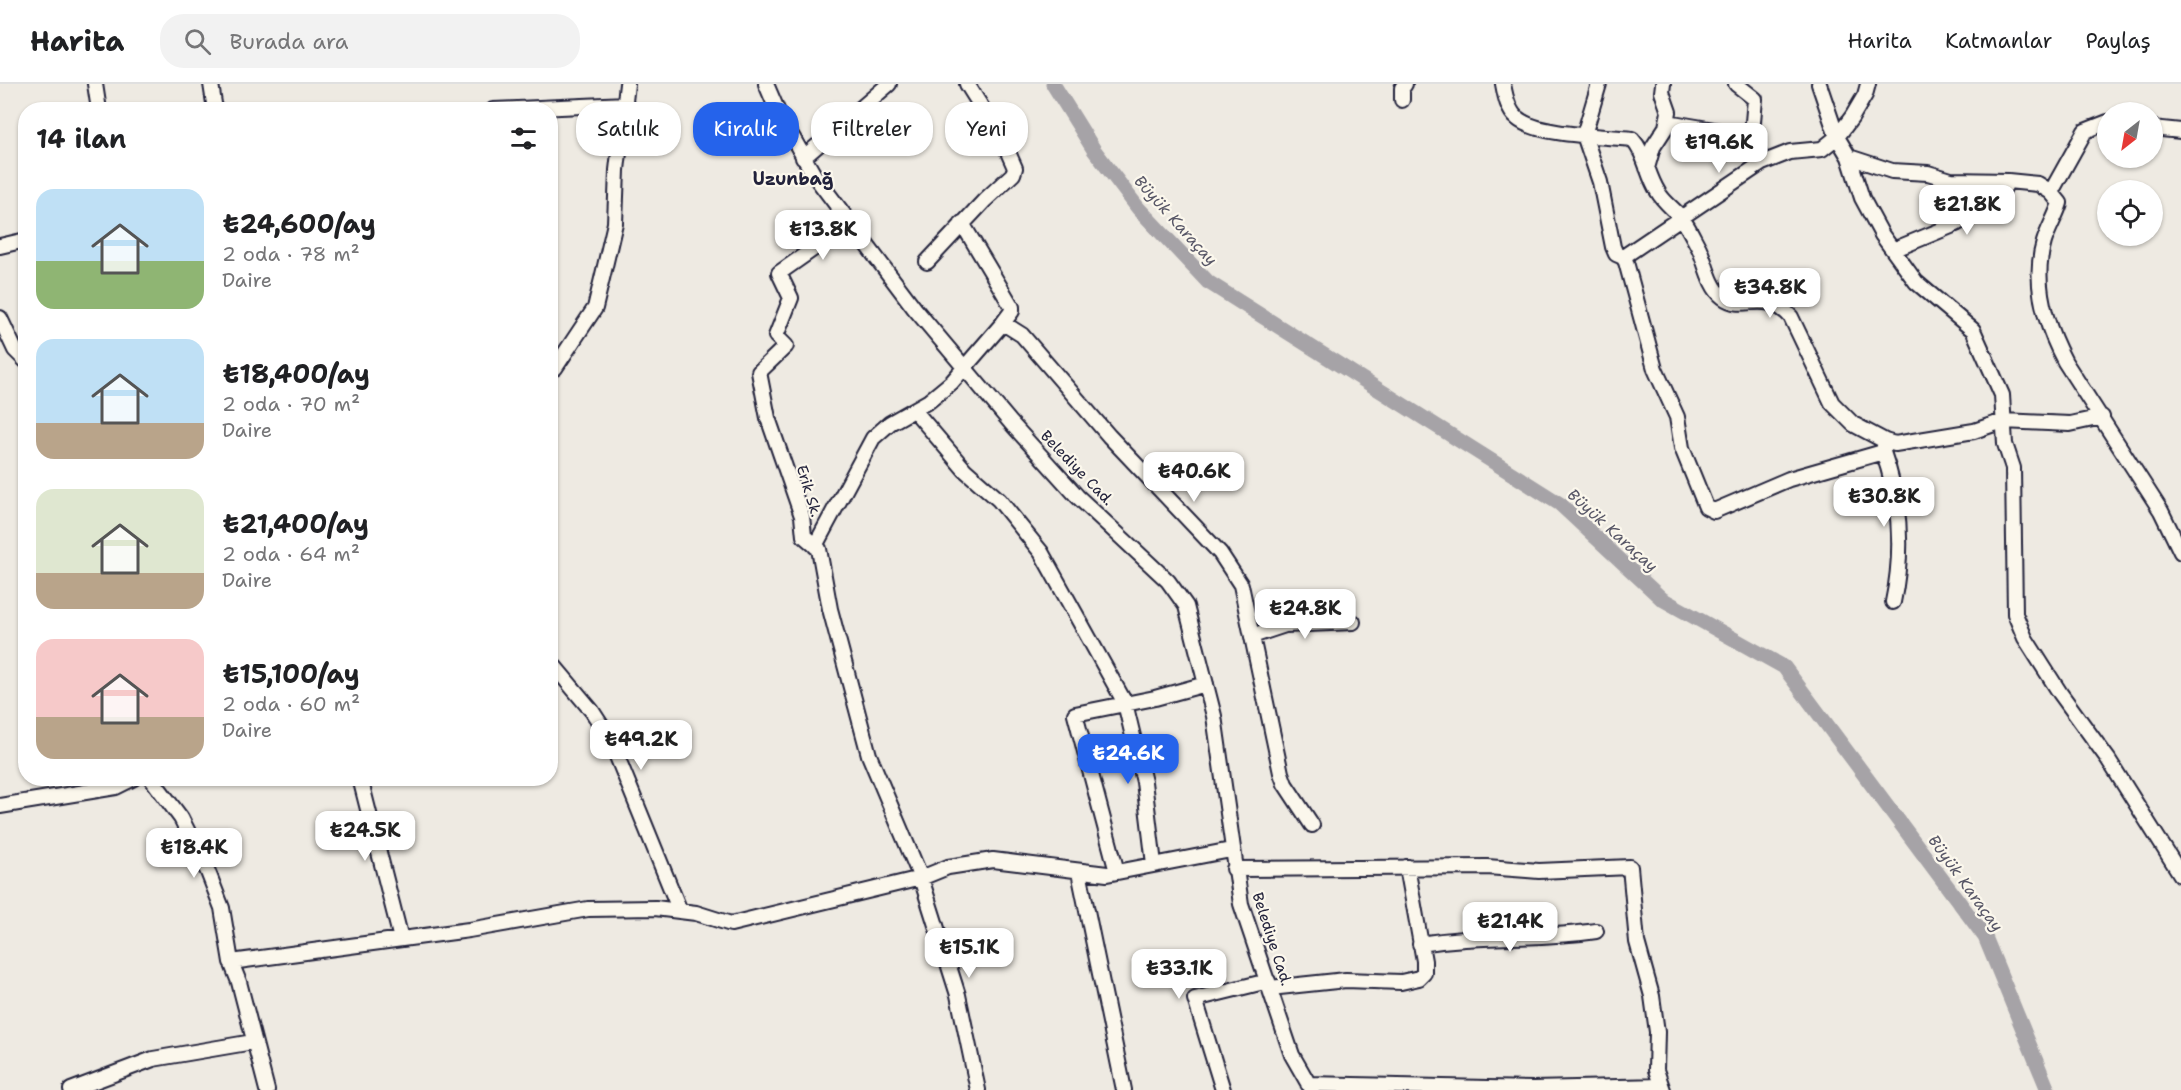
<!DOCTYPE html>
<html lang="tr">
<meta charset="utf-8">
<style>
body{margin:0;font-family:"Shantell Sans",sans-serif;background:#f2f2f2;color:#202124;height:100vh;display:flex;flex-direction:column;font-size:22px;white-space:nowrap}
*{box-sizing:border-box;margin:0}
p{font-size:20px;color:#757577}
.icon{flex:none;width:33px;height:33px;fill:none;stroke:currentColor;stroke-width:2;stroke-linecap:round;stroke-linejoin:round}
.map{position:relative;flex:1;overflow:hidden}
.details{position:absolute;left:18px;top:18px;width:540px;height:684px;display:flex;flex-direction:column;background:#fff;border-radius:24px;box-shadow:0 2px 4px #0004}
.details>*{flex:none}
.banner{position:absolute;left:576px;top:18px;width:570px;height:54px;display:flex;gap:12px}
.needle{width:39px;rotate:211deg}
.controls{position:absolute;left:2097px;top:18px;display:grid;gap:12px}
.controls a{display:grid;place-items:center;width:66px;height:66px;border-radius:50%;background:#fff;box-shadow:0 2px 4px #0004;font-size:30px}
.price{position:absolute;translate:-50% -51px;padding:0 14px;border-radius:12px;background:#fff;color:#222;font-size:20px;line-height:39px;filter:drop-shadow(0 2px 3px #0008)}
.price::after{content:'';position:absolute;left:50%;top:36px;width:18px;height:14px;margin-left:-9px;background:inherit;clip-path:polygon(0 0,100% 0,50% 100%)}
.price.current{background:#2563eb;color:#fff}
ul{padding:0;list-style:none}
li{display:flex;align-items:center;gap:18px;height:150px;padding:0 18px}
li span{display:grid;place-items:center;flex:none;width:168px;height:120px;border-radius:18px;color:#555}
li>.icon{margin-inline-start:auto}
span .icon{width:72px;height:72px;fill:#fffc;stroke-width:1}
li b{font-size:26px}
h2{display:flex;justify-content:space-between;align-items:center;height:72px;padding:0 18px;font-size:26px}
.pill{padding:0 21px;border-radius:24px;background:#fff;box-shadow:0 2px 4px #0004;font-size:21px;line-height:54px}
.pill.current{background:#2563eb;color:#fff}
header{display:flex;align-items:center;gap:36px;box-sizing:border-box;height:84px;padding:0 30px;background:#fff;border-bottom:2px solid #e0e0e0}
header strong{font-size:28px}
nav{display:flex;gap:33px;margin-inline-start:auto;font-size:21px}
.search{width:420px;height:54px;background:#f2f2f2;display:flex;align-items:center;gap:15px;box-sizing:border-box;padding:0 21px;border-radius:24px;color:#757577;font-size:22px}
.map>svg:first-child{display:block}
</style>
<header>
<strong>Harita</strong>
<div class="search"><svg class="icon" aria-label="search" viewBox="0 0 24 24"><circle cx="10" cy="10" r="6"/><path d="M15 15l6 6"/></svg>Burada ara</div>
<nav><a>Harita</a><a>Katmanlar</a><a>Paylaş</a></nav>
</header>
<div class="map">
<svg width="2181" height="1006" viewBox="0 0 2181 1006">
<rect width="100%" height="100%" fill="#eeeae2"/>
<filter id="ink" filterUnits="userSpaceOnUse"><feTurbulence type="fractalNoise" baseFrequency=".0167" numOctaves="2"/><feDisplacementMap in="SourceGraphic" scale="12" xChannelSelector="R" yChannelSelector="G"/><feConvolveMatrix kernelMatrix="1 2 1 2 8 2 1 2 1" color-interpolation-filters="sRGB"/></filter>
<g filter="url(#ink)">
<g fill="none" stroke-linecap="round" stroke-linejoin="round">
<path stroke="#a6a3a7" stroke-width="15" d="M1053,0L1094,66L1138,124L1208,198L1560,420L1662,515L1784,583L1985,853L2048,1006"/>
<defs>
<path id="minor" d="M95,0L99,26
M211,0L215,26
M766,0L778,28L814,91L915,225L1011,339L1077,412L1168,497L1186,522L1214,632L1241,820L1292,971L1312,1006
M1503,0C1505,11 1508,27 1517,34C1537,52 1604,52 1632,55C1646,70 1647,91 1658,108C1664,119 1676,126 1683,136C1689,144 1694,155 1699,164C1706,179 1709,202 1723,213C1744,229 1764,203 1791,233L1832,319L1853,340L1885,357L1895,360L1974,347L2003,337L2070,340L2102,333
M1599,0L1584,51L1600,98L1613,163L1616,170L1623,173L1626,178L1655,285L1677,333L1682,364L1706,423L1714,427L1789,395L1883,368L1885,357
M1736,0L1755,15L1752,49L1762,79
M1819,0L1837,53L1849,73L1892,87L1928,89L1951,96L2008,97L2038,100L2051,108L2060,119C2056,132 2048,145 2044,158C2032,198 2046,242 2065,278L2161,427L2181,468
M1402,16V4L1405,0
M493,26L626,20
M1667,38L1738,50L1752,49
M2152,44L2181,47
M1849,73L1862,114L1882,151L1916,198L1973,246L2002,311L2005,360L2013,384L2015,530L2025,554L2060,609L2108,675L2181,791
M803,74L889,0
M1647,84L1653,63L1666,43L1669,28L1662,8L1663,0
M2051,108L2085,47L2108,38
M850,139L779,189L791,214L776,252L786,262L759,288L768,334L802,432L804,452L819,465L830,525L869,671L921,794L958,911L978,1006
M962,139L1012,223V227L1003,239
M0,162L26,156
M1893,166L1956,140L1998,114L2008,97
M1623,173L1762,79L1790,68L1822,65L1837,53L1852,33L1865,11L1868,0
M927,178L985,116L1013,90L1015,84L1004,59L967,0
M0,234L15,266L26,277
M550,286L555,284L595,224L605,182L615,139L617,86L627,0
M914,326L965,386L999,416L1041,468L1125,619L1144,698L1154,780
M1883,368C1901,418 1904,466 1893,518
M815,462L873,354L890,339L929,317L952,298L1003,239L1022,251L1109,352L1220,469L1241,501L1281,689L1285,700L1312,741
M1252,552L1285,541L1353,538
M550,577L592,627L610,655L680,827
M151,694L181,734L208,788L222,824L231,878L239,898L267,1006
M360,694L401,855
M0,722L116,703L134,694
M1234,785L1487,783L1539,787L1630,783L1637,858L1652,912L1657,948L1656,986L1663,1006
M1079,788L1124,1006
M1117,788L1075,630L1155,614L1206,600
M1420,860C1478,850 1537,856 1596,847
M231,878L469,846L588,825L655,824L696,829L731,840L921,794L948,783L993,776L1107,790L1231,766
M1270,904L1346,896L1401,898L1419,894L1424,889V877L1407,783
M1308,1000L1533,1005L1661,1002
M71,1006L153,975L253,958
M1223,1006L1195,915L1268,897"/>
</defs>
<use href="#minor" stroke="#22223b" stroke-width="18"/>
<use href="#minor" stroke="#fbf7ec" stroke-width="14"/>
</g>
</g>
<g text-anchor="middle" stroke-width="4.5" stroke-linejoin="round" paint-order="stroke">
<g font-size="15" fill="#22223b" stroke="#fbf7ec">
<text transform="translate(1077 384) rotate(46)" y="5">Belediye Cad.</text>
<text transform="translate(809 407) rotate(73)" y="5">Erik Sk.</text>
<text transform="translate(1272 855) rotate(72)" y="5">Belediye Cad.</text>
</g>
<g font-size="16" font-style="italic" fill="#575666" stroke="#fbf7ec">
<text transform="translate(1176 136) rotate(48)" y="6">Büyük Karaçay</text>
<text transform="translate(1613 446) rotate(42)" y="6">Büyük Karaçay</text>
<text transform="translate(1966 799) rotate(54)" y="6">Büyük Karaçay</text>
</g>
<g font-size="18" font-weight="bold" fill="#22223b" stroke="#fbf7ec">
<text x="793" y="101">Uzunbağ</text>
</g>
</g>
</svg>
<div class="controls">
<a><svg class="needle" viewBox="-14 -14 28 28"><path d="M0-13l5 13h-10z" fill="#e53935"/><path d="M0 13l5-13h-10z" fill="#757577"/></svg></a>
<a><svg class="icon" aria-label="locate" viewBox="0 0 24 24"><circle cx="12" cy="12" r="6"/><path d="M12 2v4M12 18v4M2 12h4M18 12h4"/></svg></a>
</div>
<b class="price" style="left:1719px;top:90px">₺19.6K</b>
<b class="price" style="left:1967px;top:152px">₺21.8K</b>
<b class="price" style="left:823px;top:177px">₺13.8K</b>
<b class="price" style="left:1770px;top:235px">₺34.8K</b>
<b class="price" style="left:1194px;top:419px">₺40.6K</b>
<b class="price" style="left:1884px;top:444px">₺30.8K</b>
<b class="price" style="left:1305px;top:556px">₺24.8K</b>
<b class="price" style="left:641px;top:687px">₺49.2K</b>
<b class="price current" style="left:1128px;top:701px">₺24.6K</b>
<b class="price" style="left:365px;top:778px">₺24.5K</b>
<b class="price" style="left:194px;top:795px">₺18.4K</b>
<b class="price" style="left:1510px;top:869px">₺21.4K</b>
<b class="price" style="left:969px;top:895px">₺15.1K</b>
<b class="price" style="left:1179px;top:916px">₺33.1K</b>
<div class="banner">
<a class="pill">Satılık</a>
<a class="pill current">Kiralık</a>
<a class="pill">Filtreler</a>
<a class="pill">Yeni</a>
</div>
<section class="details">
<h2>14 ilan<svg class="icon" aria-label="filters" viewBox="0 0 24 24"><path d="M4 7h16M4 17h16"/><circle cx="9" cy="7" r="2"/><circle cx="15" cy="17" r="2"/></svg></h2>
<ul>
<li><span style="background:linear-gradient(#bfe0f5 60%,#8fb573 0)"><svg class="icon" aria-label="home" viewBox="0 0 24 24"><path d="M3 11l9-7 9 7M6 9v11h12V9"/></svg></span><div><b>₺24,600/ay</b><p>2 oda · 78 m²</p><p>Daire</p></div></li>
<li><span style="background:linear-gradient(#bfe0f5 70%,#b9a48a 0)"><svg class="icon" aria-label="home" viewBox="0 0 24 24"><path d="M3 11l9-7 9 7M6 9v11h12V9"/></svg></span><div><b>₺18,400/ay</b><p>2 oda · 70 m²</p><p>Daire</p></div></li>
<li><span style="background:linear-gradient(#dfe7d0 70%,#b9a48a 0)"><svg class="icon" aria-label="home" viewBox="0 0 24 24"><path d="M3 11l9-7 9 7M6 9v11h12V9"/></svg></span><div><b>₺21,400/ay</b><p>2 oda · 64 m²</p><p>Daire</p></div></li>
<li><span style="background:linear-gradient(#f6c9c9 65%,#b9a48a 0)"><svg class="icon" aria-label="home" viewBox="0 0 24 24"><path d="M3 11l9-7 9 7M6 9v11h12V9"/></svg></span><div><b>₺15,100/ay</b><p>2 oda · 60 m²</p><p>Daire</p></div></li>
</ul>
</section>
</div>
